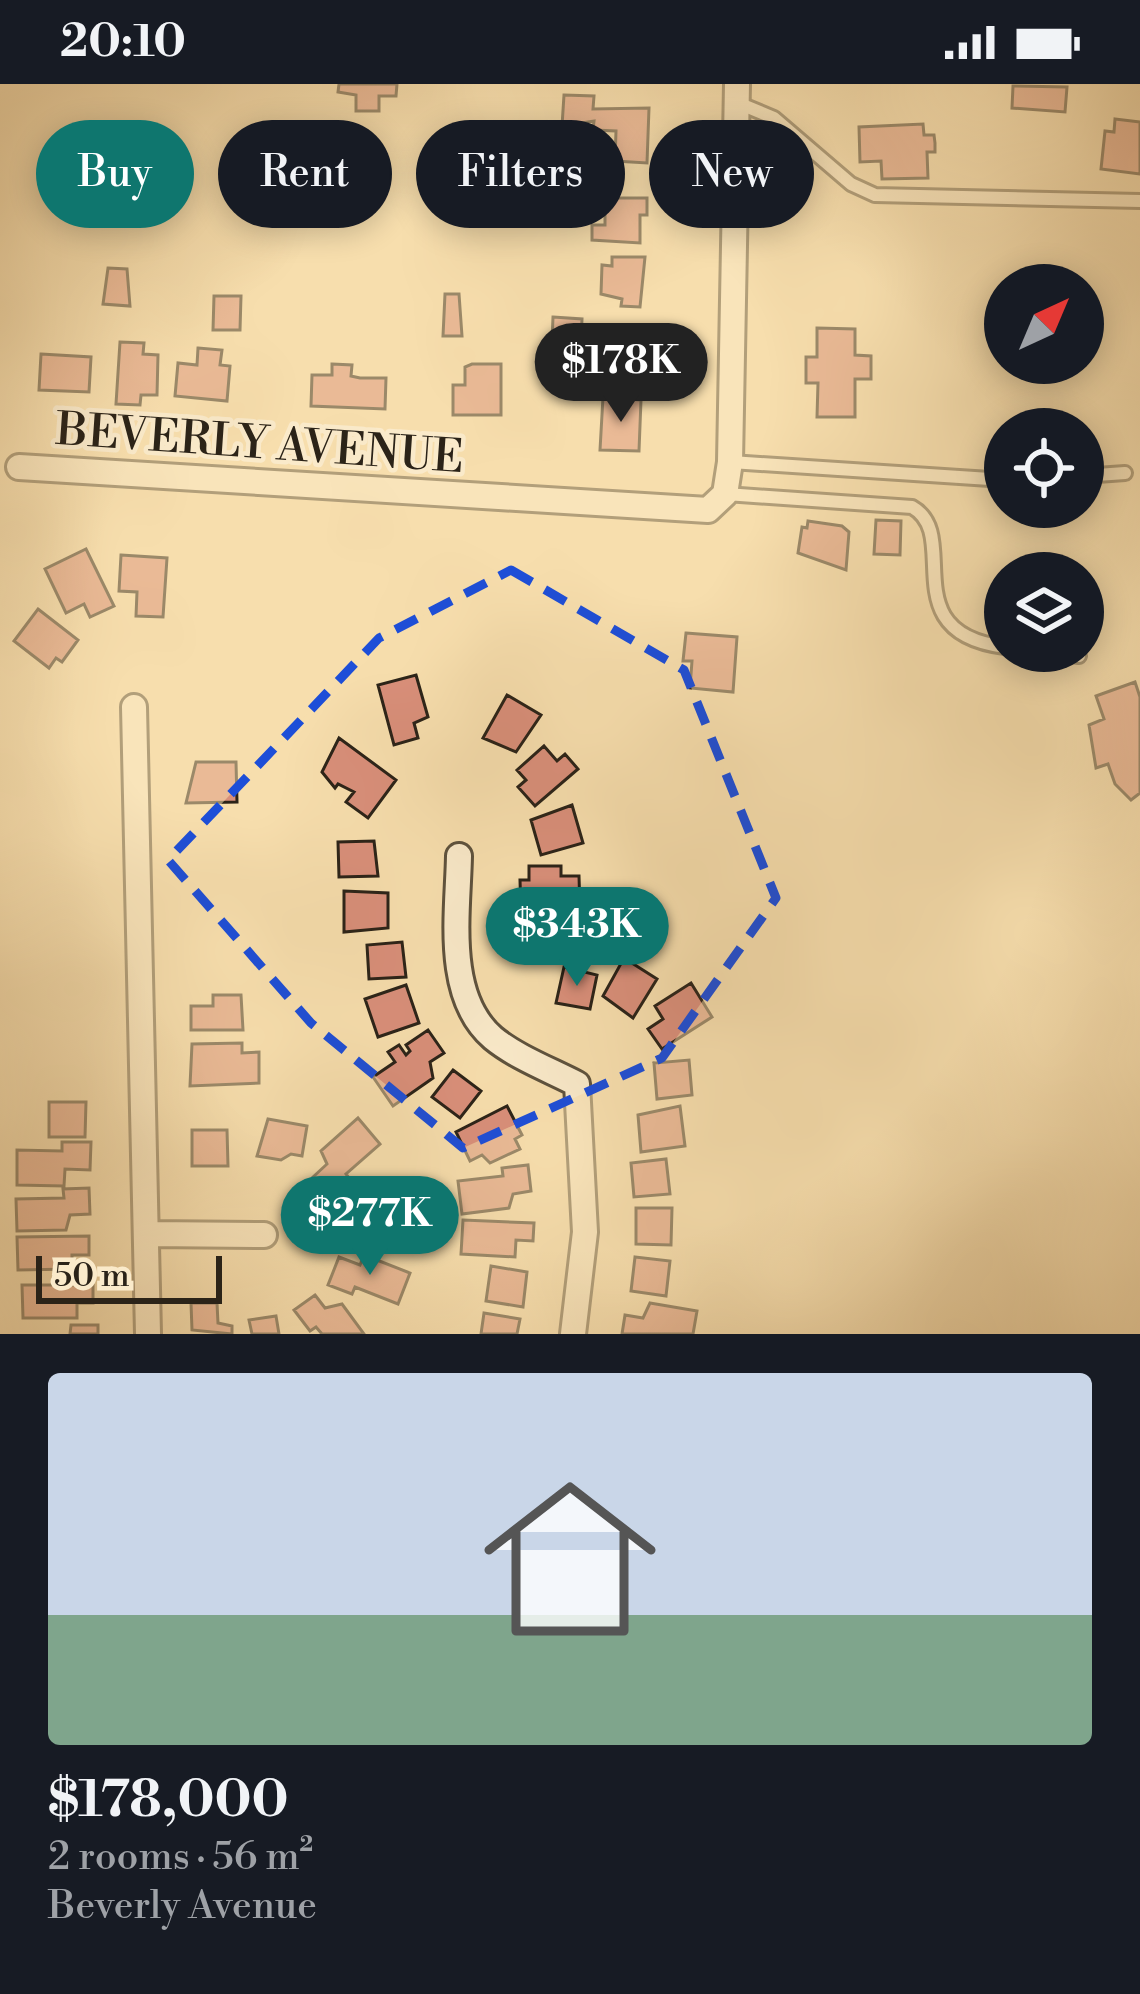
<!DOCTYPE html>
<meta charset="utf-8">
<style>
body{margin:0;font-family:"Libre Bodoni",serif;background:#242831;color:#f1f3f6;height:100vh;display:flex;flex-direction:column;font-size:45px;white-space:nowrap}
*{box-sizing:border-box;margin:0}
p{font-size:39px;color:#9ea1a6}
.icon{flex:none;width:66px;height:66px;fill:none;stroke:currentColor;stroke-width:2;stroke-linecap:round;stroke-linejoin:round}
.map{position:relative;height:1250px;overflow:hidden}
.details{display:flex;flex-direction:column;background:#171b24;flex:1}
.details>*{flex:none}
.banner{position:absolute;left:36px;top:36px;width:1068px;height:108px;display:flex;gap:24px}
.needle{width:78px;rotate:44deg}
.buttons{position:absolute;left:984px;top:180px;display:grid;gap:24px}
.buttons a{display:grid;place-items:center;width:120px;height:120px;border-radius:50%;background:#171b24;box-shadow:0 6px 30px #0003;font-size:60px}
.scale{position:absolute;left:36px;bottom:30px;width:186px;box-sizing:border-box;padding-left:12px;border:6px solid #2b2318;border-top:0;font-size:33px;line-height:42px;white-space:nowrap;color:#2b2318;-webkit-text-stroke:9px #faeaca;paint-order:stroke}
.price{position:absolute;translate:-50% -102px;padding:0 27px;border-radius:42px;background:#0f766e;color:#fff;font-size:39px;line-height:78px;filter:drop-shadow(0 3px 6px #0008)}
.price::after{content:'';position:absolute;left:50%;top:72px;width:36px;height:27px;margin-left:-18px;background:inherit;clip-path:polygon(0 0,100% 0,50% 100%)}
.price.selected{background:#222;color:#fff}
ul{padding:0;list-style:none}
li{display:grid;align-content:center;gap:24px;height:636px;padding:0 48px}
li+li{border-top:3px solid #363941}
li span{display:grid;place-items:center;height:372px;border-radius:12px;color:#555}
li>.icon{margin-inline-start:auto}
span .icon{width:216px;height:216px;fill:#fffc;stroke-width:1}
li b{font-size:51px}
.pill{padding:0 42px;border-radius:54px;background:#171b24;box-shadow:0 6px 30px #0003;font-size:42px;line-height:108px}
.pill.selected{background:#0f766e;color:#fff}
.status{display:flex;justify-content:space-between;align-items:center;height:84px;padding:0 60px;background:#171b24;direction:ltr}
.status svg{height:33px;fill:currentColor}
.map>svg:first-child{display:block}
</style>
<div class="status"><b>20:10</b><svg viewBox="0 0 49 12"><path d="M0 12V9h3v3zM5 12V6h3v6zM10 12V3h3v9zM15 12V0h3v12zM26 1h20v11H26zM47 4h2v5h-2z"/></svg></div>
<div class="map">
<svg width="1140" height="1250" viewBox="0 0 1140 1250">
<rect width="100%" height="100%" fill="#f7dead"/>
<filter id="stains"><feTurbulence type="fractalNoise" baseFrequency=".00167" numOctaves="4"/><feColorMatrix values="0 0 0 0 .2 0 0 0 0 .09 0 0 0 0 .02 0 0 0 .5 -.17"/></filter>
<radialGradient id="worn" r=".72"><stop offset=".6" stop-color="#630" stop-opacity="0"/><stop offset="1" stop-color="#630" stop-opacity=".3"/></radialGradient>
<path fill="#d98f7a" stroke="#2b2318" stroke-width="3" d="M339,0H397L396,12H379V27H356V11L338,8Z
M1013,2L1067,3L1065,28L1012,24Z
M564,11L594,12L593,25L649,24L647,79L615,77L616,47L593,46L594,37L562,42Z
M1115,35L1140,38V90L1101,85L1105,47L1114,48Z
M923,40L924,51H934L935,59V68H927L928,94L882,95L881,77L860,78L859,43Z
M528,85L558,87L557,105L527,103Z
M573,104H614V114H647V131H640V159L592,156V141H605V131L573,132Z
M612,173H645L640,223L621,222L622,215L601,210L602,181L612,182Z
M108,184L127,185L130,222L103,220Z
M445,210H459L462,252H443Z
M214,212H241L240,246H213Z
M553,233L582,235L581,259L552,258Z
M817,244L855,245V271L871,272V295H855V333H817L818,299H806V273H817Z
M607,251L643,252L642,291L608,290L609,284H596L597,256Z
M120,258L144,259L143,270L158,271L157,311H141L140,321L116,320Z
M198,264L222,266L220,281L230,282L227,317L175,312L178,279L197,281Z
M41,270L91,273L89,308L39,306Z
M332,280L352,281L351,292L360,294H386L385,325L311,322L312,291H332Z
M472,280H501V331H453V301H465V283Z
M603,313L641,316L639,367L600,366Z
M876,436L901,437L900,471L874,470Z
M808,437L842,442L849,448L846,486L798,469L802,443L807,444Z
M86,465L114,522L90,533L84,520L66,529L45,485Z
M121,471L167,474L163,533L136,532L137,508L119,507Z
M38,525L78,556L62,578L56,574L49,584L14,557Z
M686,549L737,553L733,608L690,604L692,577H683Z
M416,591L428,633L414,639L418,654L394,661L378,601Z
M1135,598L1140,613V709L1131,716L1115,700L1108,680L1096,684L1089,641L1104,635L1096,612Z
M507,611L541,631L516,668L483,654Z
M339,654L396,696L368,734L346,718L354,708L338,700L335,704L322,688Z
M544,662L557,677L565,670L578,685L535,722L518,703L526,696L517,686Z
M196,678H236L237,718L186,719Z
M572,721L583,759L541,771L531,736Z
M374,757L378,792L339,793L338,758Z
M529,782H561V792H579L580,827L521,828L520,796H529Z
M344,807L388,809V844L344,848Z
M519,838H555V873H519Z
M402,858L406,893L369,895L367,861Z
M624,874L657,895L633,934L603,912Z
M564,883L597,891L590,925L556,919Z
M691,899L712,933L662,965L648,945L663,935L655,922Z
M406,901L419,939L378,953L365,915Z
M213,911H241L243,946H191V922H213Z
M428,946L444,969L430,978L433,994L393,1022L373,993L395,978L388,968L399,961L406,971L410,967L406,961Z
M242,959V969L259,968V999L190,1002L192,960Z
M689,976L692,1011L657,1015L654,979Z
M453,986L481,1007L460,1034L432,1013Z
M49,1018H86L85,1053H49Z
M507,1022L522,1051L515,1055L520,1065L490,1079L482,1071L470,1077L456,1048Z
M680,1022L685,1062L641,1068L638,1031Z
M358,1034L380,1060L346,1090L352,1098L332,1115L313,1093L327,1080L321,1067Z
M268,1035L307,1042L302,1072L291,1070L281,1076L257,1072Z
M192,1046H227L228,1082H192Z
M62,1058H91L90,1086L65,1085L64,1102L17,1101V1066L62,1067Z
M666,1075L670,1110L634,1113L631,1079Z
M528,1081L531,1107L513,1110L509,1124L462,1130L458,1097L503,1092L502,1084Z
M89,1104L90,1130L70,1131L66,1146L17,1147L16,1115L64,1114L63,1105Z
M405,1104L412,1137L367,1145L368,1152L342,1158L338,1132L357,1129L359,1113Z
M636,1124H672L671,1161L636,1160Z
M463,1136L534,1139L533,1157L516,1156L515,1173L461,1170Z
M89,1152V1171H72V1185L18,1186L17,1153Z
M364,1171L410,1189L398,1220L355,1203L352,1210L328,1201L339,1173L360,1181Z
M635,1173L670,1177L666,1212L631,1207Z
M491,1182L527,1188L523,1223L486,1217Z
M22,1201H93V1219H77V1234H23Z
M315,1211L325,1224L342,1220L364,1250H322L316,1243L310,1247L294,1226Z
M191,1219H217L218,1239L232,1242V1250L192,1246Z
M650,1219L697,1227L693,1250H622L625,1231L643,1234Z
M484,1229L520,1235L517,1250H481Z
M276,1232L279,1250H252L249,1236Z
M71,1241H98V1250H70Z"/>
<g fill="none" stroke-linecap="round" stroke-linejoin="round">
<defs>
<path id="service" d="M738,19L774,34L851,100L875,111L1140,117
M731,378L1005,396
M1083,392L1125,389
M726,410L912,423C963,451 891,549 1005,563
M1037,567L1079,572"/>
<path id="minor" d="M19,383L708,426L725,410L730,378L737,0
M134,623L148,1250
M459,772C458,828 444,912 493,954C516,973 550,986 577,1000L585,1148L573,1250
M150,1150L264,1151"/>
</defs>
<use href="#service" stroke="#5e523d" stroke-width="18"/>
<use href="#minor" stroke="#5e523d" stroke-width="30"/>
<use href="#service" stroke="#faeaca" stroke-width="12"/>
<use href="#minor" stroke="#faeaca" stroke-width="24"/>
</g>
<path d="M0 0H1140V1250H0ZM511,486L684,586L776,814L662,974L463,1064L311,939L168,776L379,554Z" fill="#f7dead" fill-opacity=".55" fill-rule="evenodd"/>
<path fill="none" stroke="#1d4ed8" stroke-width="9" stroke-dasharray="24 15" stroke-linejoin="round" d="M511,486L684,586L776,814L662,974L463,1064L311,939L168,776L379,554Z"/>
<g text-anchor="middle" stroke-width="9" stroke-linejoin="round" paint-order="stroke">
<g font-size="45" fill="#2b2318" stroke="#faeaca">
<text transform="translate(260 358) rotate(4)" y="16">BEVERLY AVENUE</text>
</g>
</g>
<rect width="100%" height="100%" filter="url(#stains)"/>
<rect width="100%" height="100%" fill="url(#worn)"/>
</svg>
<div class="buttons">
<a><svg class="needle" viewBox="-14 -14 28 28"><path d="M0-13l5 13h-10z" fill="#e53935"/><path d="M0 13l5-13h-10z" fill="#9ea1a6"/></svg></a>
<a><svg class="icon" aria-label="locate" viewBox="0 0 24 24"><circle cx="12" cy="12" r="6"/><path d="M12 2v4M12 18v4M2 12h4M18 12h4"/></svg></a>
<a><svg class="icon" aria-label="layers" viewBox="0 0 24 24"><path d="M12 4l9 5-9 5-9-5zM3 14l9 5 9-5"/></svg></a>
</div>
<div class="scale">50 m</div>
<b class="price selected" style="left:621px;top:341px">$178K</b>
<b class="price" style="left:577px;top:905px">$343K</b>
<b class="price" style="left:370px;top:1194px">$277K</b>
<div class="banner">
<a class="pill selected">Buy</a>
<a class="pill">Rent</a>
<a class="pill">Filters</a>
<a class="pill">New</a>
</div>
</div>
<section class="details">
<ul>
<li><span style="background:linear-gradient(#c9d6e8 65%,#7fa58c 0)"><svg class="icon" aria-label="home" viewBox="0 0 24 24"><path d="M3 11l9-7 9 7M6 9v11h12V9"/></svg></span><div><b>$178,000</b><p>2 rooms · 56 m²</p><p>Beverly Avenue</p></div></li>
</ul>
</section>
